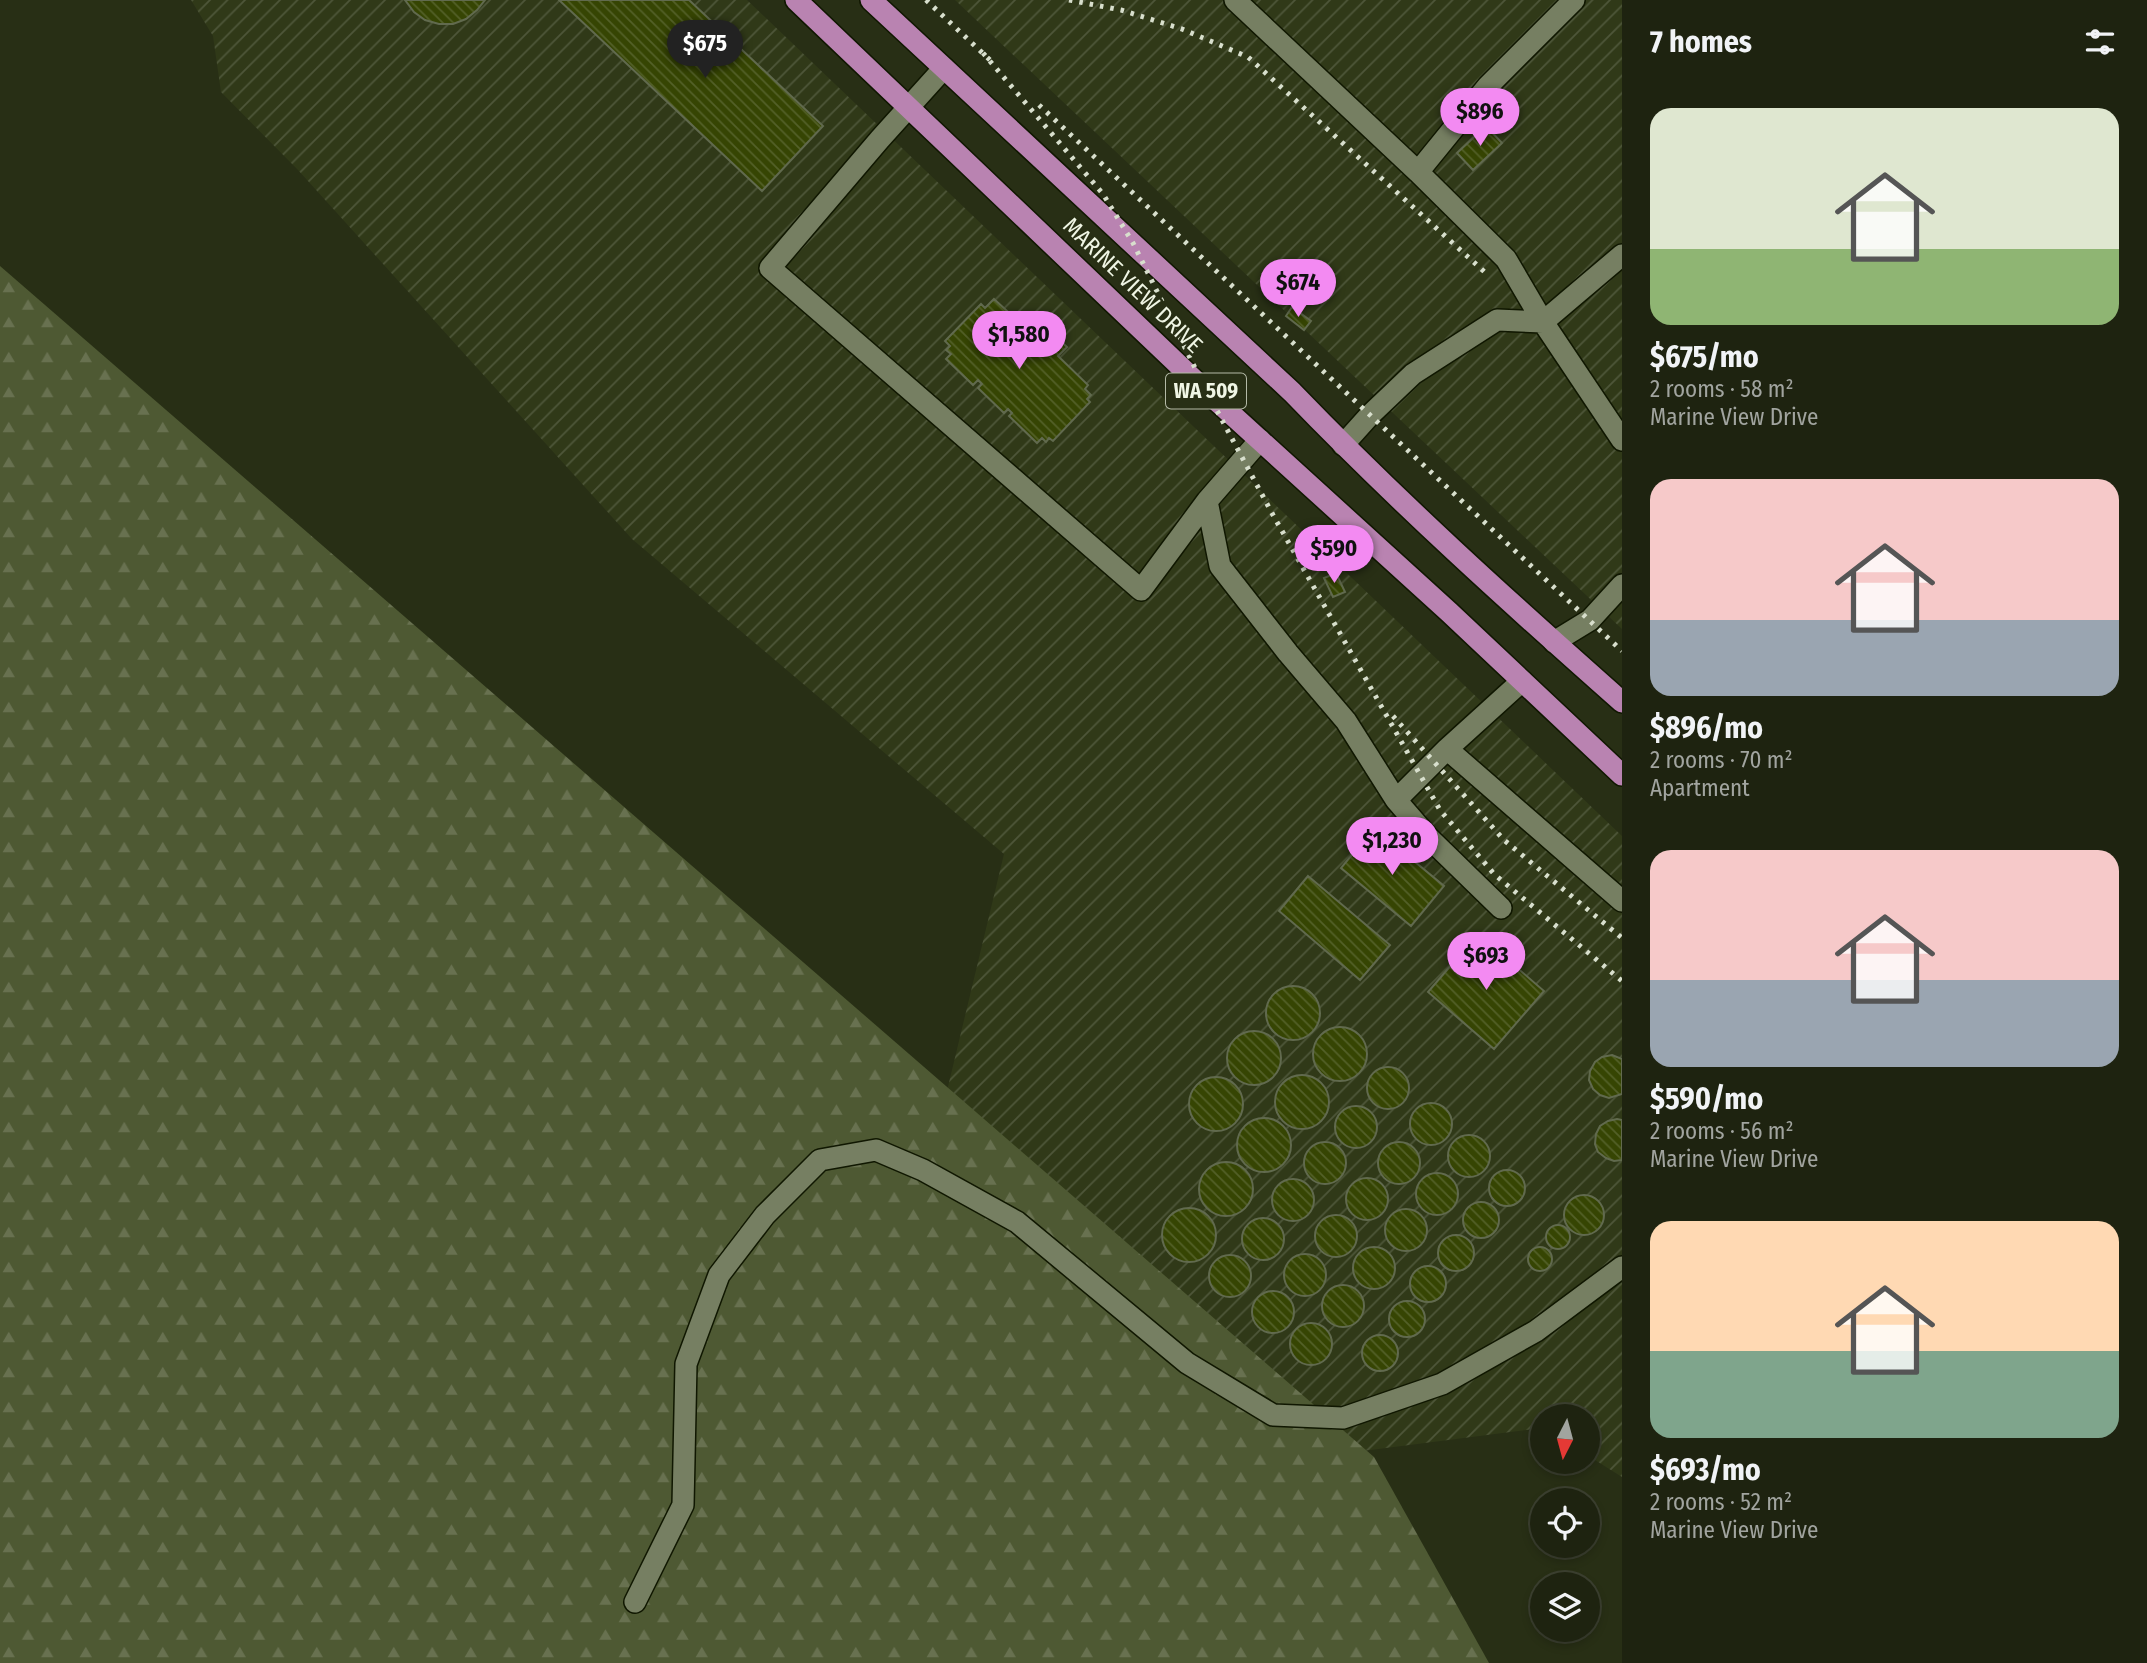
<!DOCTYPE html>
<meta charset="utf-8">
<style>
body{margin:0;font-family:"Fira Sans Condensed",sans-serif;background:#2b2f1e;color:#f1f3f6;height:100vh;display:flex;flex-direction:column;font-size:26px;white-space:nowrap}
*{box-sizing:border-box;margin:0}
p{font-size:23px;color:#a1a49f}
.icon{flex:none;width:38px;height:38px;fill:none;stroke:currentColor;stroke-width:2;stroke-linecap:round;stroke-linejoin:round}
.map{position:relative;flex:1;overflow:hidden}
.side{display:flex;flex-direction:column;background:#1e2310;width:525px}
.side>*{flex:none}
.needle{width:46px;rotate:186deg}
.fabs{position:absolute;left:1530px;top:1404px;display:grid;gap:14px}
.fabs a{display:grid;place-items:center;width:70px;height:70px;border-radius:50%;background:#1e2310;box-shadow:0 4px 10px #0003,0 0 0 2px #3c4030;font-size:35px}
.price{position:absolute;translate:-50% -60px;padding:0 16px;border-radius:24px;background:#f38af2;color:#111;font-size:23px;line-height:46px;filter:drop-shadow(0 2px 4px #0008)}
.price::after{content:'';position:absolute;left:50%;top:42px;width:21px;height:16px;margin-left:-10px;background:inherit;clip-path:polygon(0 0,100% 0,50% 100%)}
.price.selected{background:#222;color:#fff}
ul{padding:0;list-style:none}
li{display:grid;align-content:center;gap:14px;height:371px;padding:0 28px}
li span{display:grid;place-items:center;height:217px;border-radius:21px;color:#555}
li>.icon{margin-inline-start:auto}
span .icon{width:126px;height:126px;fill:#fffc;stroke-width:1}
li b{font-size:30px}
h2{display:flex;justify-content:space-between;align-items:center;height:84px;padding:0 28px;font-size:30px}
main{display:flex;flex:1;min-height:0}
.map>svg:first-child{display:block}
</style>
<main>
<div class="map">
<svg width="1622" height="1663" viewBox="0 0 1622 1663">
<defs>
<pattern id="industrial-furrows" width="10" height="10" patternUnits="userSpaceOnUse" patternTransform="scale(1.75)"><rect width="10" height="10" fill="#303918"/><path d="M-1 1l2-2M0 10L10 0M9 11l2-2" fill="none" stroke="#4e5639"/></pattern>
<pattern id="forest-firs" width="22" height="20" patternUnits="userSpaceOnUse" patternTransform="scale(1.75)"><rect width="22" height="20" fill="#4e5933"/><path d="M5 1l3.5 6h-7zM16 11l3.5 6h-7z" fill="#687150"/></pattern>
<pattern id="building-back-hatch" width="6" height="6" patternUnits="userSpaceOnUse" patternTransform="scale(1.75)"><rect width="6" height="6" fill="#364503"/><path d="M-1 5l2 2M0 0l6 6M5-1l2 2" fill="none" stroke="#536028"/></pattern>
</defs>
<rect width="100%" height="100%" fill="#282f15"/>
<path fill="url(#industrial-furrows)" d="M191,0H747L1622,836V1477L1587,1455V1416H1542V1428L1316,1457L933,1149L1004,854L632,539L298,170L221,92L213,36Z
M955,0H1622V629Z"/>
<path fill="url(#forest-firs)" d="M0,266L1374,1457L1489,1663H0Z"/>
<path fill="url(#building-back-hatch)" stroke="#616a4e" stroke-width="2" d="M405,0H485L477,10L466,19L453,24H439L425,20L414,12Z
M559,0H689L823,126L762,191Z
M1486,126L1502,143L1473,170L1457,153Z
M994,299L1030,332L1040,322L1067,347L1058,356L1088,385L1085,389L1091,395L1087,399L1090,402L1053,441L1049,438L1046,442L1042,438L1037,443L1009,416L1012,413L1008,409L1004,413L978,388L982,384L978,380L973,385L946,359L951,354L946,350L950,346L945,341L981,304L985,308Z
M1292,307L1311,321L1304,330L1286,316Z
M1336,573L1345,592L1333,597L1324,578Z
M1374,828L1444,886L1411,926L1341,868Z
M1308,876L1390,945L1360,980L1279,911Z
M1478,934L1544,991L1494,1049L1428,992Z
M1266 1013a27 27 0 1 1 54 0a27 27 0 1 1-54 0Z
M1313 1054a27 27 0 1 1 54 0a27 27 0 1 1-54 0Z
M1227 1058a27 27 0 1 1 54 0a27 27 0 1 1-54 0Z
M1612,1055L1622,1059V1094L1609,1098L1600,1095L1593,1089L1589,1080L1590,1071L1595,1062L1602,1057Z
M1367 1088a21 21 0 1 1 42 0a21 21 0 1 1-42 0Z
M1275 1102a27 27 0 1 1 54 0a27 27 0 1 1-54 0Z
M1189 1104a27 27 0 1 1 54 0a27 27 0 1 1-54 0Z
M1410 1124a21 21 0 1 1 42 0a21 21 0 1 1-42 0Z
M1335 1127a21 21 0 1 1 42 0a21 21 0 1 1-42 0Z
M1237 1145a27 27 0 1 1 54 0a27 27 0 1 1-54 0Z
M1617,1119L1622,1120V1160L1614,1161L1606,1158L1598,1152L1595,1144L1596,1134L1600,1126L1608,1121Z
M1448 1156a21 21 0 1 1 42 0a21 21 0 1 1-42 0Z
M1378 1163a21 21 0 1 1 42 0a21 21 0 1 1-42 0Z
M1304 1163a21 21 0 1 1 42 0a21 21 0 1 1-42 0Z
M1199 1189a27 27 0 1 1 54 0a27 27 0 1 1-54 0Z
M1489 1188a18 18 0 1 1 36 0a18 18 0 1 1-36 0Z
M1416 1194a21 21 0 1 1 42 0a21 21 0 1 1-42 0Z
M1346 1199a21 21 0 1 1 42 0a21 21 0 1 1-42 0Z
M1272 1200a21 21 0 1 1 42 0a21 21 0 1 1-42 0Z
M1564 1215a20 20 0 1 1 40 0a20 20 0 1 1-40 0Z
M1463 1220a18 18 0 1 1 36 0a18 18 0 1 1-36 0Z
M1162 1235a27 27 0 1 1 54 0a27 27 0 1 1-54 0Z
M1385 1230a21 21 0 1 1 42 0a21 21 0 1 1-42 0Z
M1315 1236a21 21 0 1 1 42 0a21 21 0 1 1-42 0Z
M1242 1239a21 21 0 1 1 42 0a21 21 0 1 1-42 0Z
M1546 1237a12 12 0 1 1 24 0a12 12 0 1 1-24 0Z
M1438 1253a18 18 0 1 1 36 0a18 18 0 1 1-36 0Z
M1353 1268a21 21 0 1 1 42 0a21 21 0 1 1-42 0Z
M1528 1259a12 12 0 1 1 24 0a12 12 0 1 1-24 0Z
M1284 1275a21 21 0 1 1 42 0a21 21 0 1 1-42 0Z
M1209 1276a21 21 0 1 1 42 0a21 21 0 1 1-42 0Z
M1410 1284a18 18 0 1 1 36 0a18 18 0 1 1-36 0Z
M1322 1306a21 21 0 1 1 42 0a21 21 0 1 1-42 0Z
M1252 1312a21 21 0 1 1 42 0a21 21 0 1 1-42 0Z
M1389 1319a18 18 0 1 1 36 0a18 18 0 1 1-36 0Z
M1290 1344a21 21 0 1 1 42 0a21 21 0 1 1-42 0Z
M1362 1353a18 18 0 1 1 36 0a18 18 0 1 1-36 0Z"/>
<g fill="none" stroke-linecap="round" stroke-linejoin="round">
<defs>
<path id="minor" d="M1235,0L1418,172L1506,259L1543,322L1622,255
M944,68L880,139L770,268L1141,590L1207,501
M1418,172L1488,86L1574,0
M1260,440L1207,501L1220,566L1288,653L1346,721L1396,800
M1343,445L1370,415L1413,374L1497,320L1543,322L1622,440
M1554,642L1590,620L1622,585
M1447,749L1622,901
M1501,908L1428,837L1396,800L1447,749L1522,681
M635,1602L683,1505L686,1364L719,1275L765,1215L820,1160L876,1150L923,1170L1017,1222L1187,1363L1273,1415L1343,1418L1442,1384L1536,1331L1622,1267"/>
<path id="major" d="M796,0L1207,392L1449,612L1622,775
M871,0L1292,392C1397,501 1509,602 1622,702"/>
</defs>
<use href="#minor" stroke="#101701" stroke-width="24"/>
<use href="#major" stroke="#101701" stroke-width="24"/>
<use href="#minor" stroke="#767f62" stroke-width="21"/>
<use href="#major" stroke="#b983b1" stroke-width="21"/>
<path stroke="#d8dfcd" stroke-width="5" stroke-dasharray="3.5 7" stroke-linecap="butt" d="M926,0L990,60
M1069,0L1121,10L1182,29L1248,57L1489,276
M983,53L1103,194L1133,243L1207,392L1273,515L1440,810L1494,874L1622,981
M1039,105L1622,651
M1393,716L1504,840L1622,938"/>
</g>
<g text-anchor="middle" stroke-width="5" stroke-linejoin="round" paint-order="stroke">
<rect fill="#282f15" stroke="#b4baa7" stroke-width="2" x="1166" y="373.5" width="80" height="35" rx="5"/>
<g font-size="21" font-weight="bold" fill="#f0f6e5">
<text x="1206" y="398">WA 509</text>
</g>
<g font-size="23" fill="#f0f6e5" stroke="#282f15">
<text transform="translate(1133 285) rotate(44)" y="8">MARINE VIEW DRIVE</text>
</g>
</g>
</svg>
<div class="fabs">
<a><svg class="needle" viewBox="-14 -14 28 28"><path d="M0-13l5 13h-10z" fill="#e53935"/><path d="M0 13l5-13h-10z" fill="#a1a49f"/></svg></a>
<a><svg class="icon" aria-label="locate" viewBox="0 0 24 24"><circle cx="12" cy="12" r="6"/><path d="M12 2v4M12 18v4M2 12h4M18 12h4"/></svg></a>
<a><svg class="icon" aria-label="layers" viewBox="0 0 24 24"><path d="M12 4l9 5-9 5-9-5zM3 14l9 5 9-5"/></svg></a>
</div>
<b class="price selected" style="left:705px;top:80px">$675</b>
<b class="price" style="left:1480px;top:148px">$896</b>
<b class="price" style="left:1298px;top:319px">$674</b>
<b class="price" style="left:1019px;top:371px">$1,580</b>
<b class="price" style="left:1334px;top:585px">$590</b>
<b class="price" style="left:1392px;top:877px">$1,230</b>
<b class="price" style="left:1486px;top:992px">$693</b>
</div>
<section class="side">
<h2>7 homes<svg class="icon" aria-label="filters" viewBox="0 0 24 24"><path d="M4 7h16M4 17h16"/><circle cx="9" cy="7" r="2"/><circle cx="15" cy="17" r="2"/></svg></h2>
<ul>
<li><span style="background:linear-gradient(#dfe7d0 65%,#8fb573 0)"><svg class="icon" aria-label="home" viewBox="0 0 24 24"><path d="M3 11l9-7 9 7M6 9v11h12V9"/></svg></span><div><b>$675/mo</b><p>2 rooms · 58 m²</p><p>Marine View Drive</p></div></li>
<li><span style="background:linear-gradient(#f6c9c9 65%,#9aa5b1 0)"><svg class="icon" aria-label="home" viewBox="0 0 24 24"><path d="M3 11l9-7 9 7M6 9v11h12V9"/></svg></span><div><b>$896/mo</b><p>2 rooms · 70 m²</p><p>Apartment</p></div></li>
<li><span style="background:linear-gradient(#f6c9c9 60%,#9aa5b1 0)"><svg class="icon" aria-label="home" viewBox="0 0 24 24"><path d="M3 11l9-7 9 7M6 9v11h12V9"/></svg></span><div><b>$590/mo</b><p>2 rooms · 56 m²</p><p>Marine View Drive</p></div></li>
<li><span style="background:linear-gradient(#ffd9b3 60%,#7fa58c 0)"><svg class="icon" aria-label="home" viewBox="0 0 24 24"><path d="M3 11l9-7 9 7M6 9v11h12V9"/></svg></span><div><b>$693/mo</b><p>2 rooms · 52 m²</p><p>Marine View Drive</p></div></li>
</ul>
</section>
</main>
